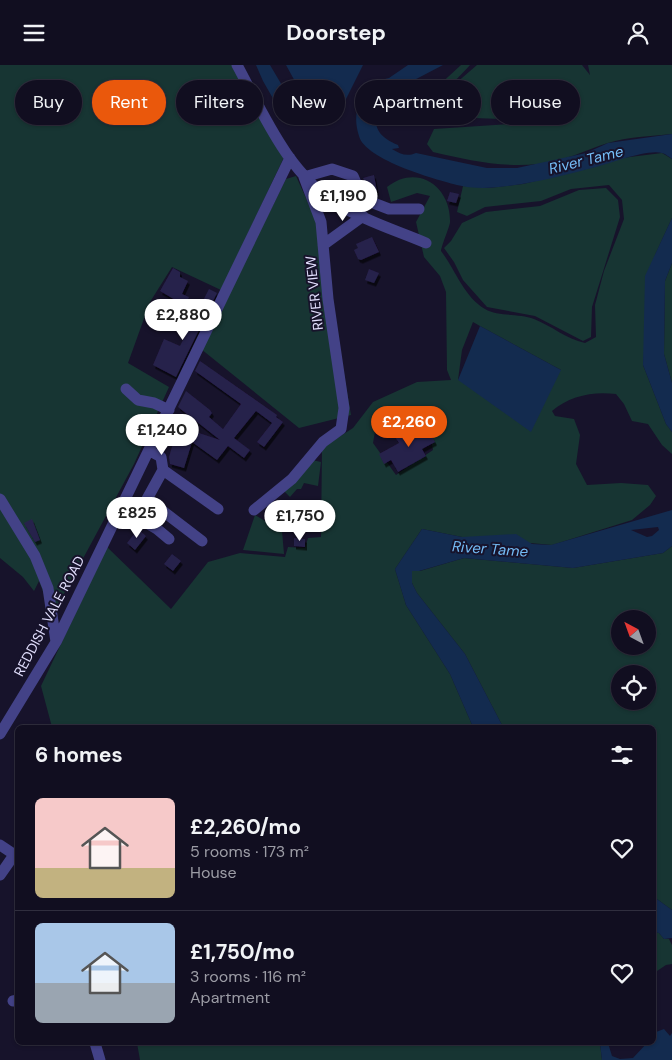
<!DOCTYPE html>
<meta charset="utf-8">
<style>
body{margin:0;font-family:"DM Sans",sans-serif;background:#1a1729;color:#f1f3f6;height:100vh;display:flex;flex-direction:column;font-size:19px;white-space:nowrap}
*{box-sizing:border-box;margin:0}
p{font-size:16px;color:#9c9ca5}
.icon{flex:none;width:28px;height:28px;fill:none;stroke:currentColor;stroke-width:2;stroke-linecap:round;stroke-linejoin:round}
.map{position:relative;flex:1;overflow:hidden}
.sheet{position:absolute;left:15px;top:660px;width:641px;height:320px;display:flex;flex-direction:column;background:#110e20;border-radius:8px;box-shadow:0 1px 4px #0004,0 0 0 1px #302e3e}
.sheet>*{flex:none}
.guide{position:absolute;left:15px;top:15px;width:642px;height:45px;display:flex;gap:10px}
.needle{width:32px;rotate:319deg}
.buttons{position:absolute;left:611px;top:545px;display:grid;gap:10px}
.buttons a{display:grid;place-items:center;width:45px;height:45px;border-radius:50%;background:#110e20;box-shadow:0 1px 4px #0004,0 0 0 1px #302e3e;font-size:25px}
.price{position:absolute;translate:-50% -42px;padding:0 11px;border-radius:18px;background:#fff;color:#222;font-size:16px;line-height:32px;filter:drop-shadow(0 1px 2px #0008)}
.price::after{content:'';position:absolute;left:50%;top:30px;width:15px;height:11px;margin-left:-8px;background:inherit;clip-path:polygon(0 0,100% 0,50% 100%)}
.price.on{background:#ea580c;color:#fff}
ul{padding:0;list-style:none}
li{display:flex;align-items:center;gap:15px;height:125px;padding:0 20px}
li+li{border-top:1px solid #302e3e}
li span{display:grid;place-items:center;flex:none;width:140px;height:100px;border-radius:8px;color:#555}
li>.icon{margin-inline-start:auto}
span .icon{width:60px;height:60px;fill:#fffc;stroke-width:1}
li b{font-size:21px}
h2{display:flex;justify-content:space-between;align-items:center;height:60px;padding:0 20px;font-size:21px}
.tag{padding:0 18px;border-radius:22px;background:#110e20;box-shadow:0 1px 4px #0004,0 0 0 1px #302e3e;font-size:18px;line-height:45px}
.tag.on{background:#ea580c;color:#fff}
header{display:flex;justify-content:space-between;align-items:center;height:65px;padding:0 20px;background:#110e20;font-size:22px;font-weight:700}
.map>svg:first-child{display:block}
</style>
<header><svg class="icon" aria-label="menu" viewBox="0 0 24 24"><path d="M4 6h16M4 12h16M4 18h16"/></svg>Doorstep<svg class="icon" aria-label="person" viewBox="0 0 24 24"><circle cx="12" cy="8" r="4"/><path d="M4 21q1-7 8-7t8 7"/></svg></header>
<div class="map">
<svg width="672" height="995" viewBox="0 0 672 995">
<defs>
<filter id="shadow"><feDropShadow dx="2" dy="3.5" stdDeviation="0" flood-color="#0009"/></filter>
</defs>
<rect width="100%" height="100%" fill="#17132b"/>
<path fill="#173533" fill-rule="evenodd" d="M0,0H232L285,90L221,225L172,202L150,237L128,298L169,322L134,399L52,551L39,516L34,526L23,512L0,493Z
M461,0H470C458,13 429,45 412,45Z
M477,0H582L590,10L588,0H672V69C651,71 627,72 608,78C585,85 563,97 538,99C503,103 467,95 433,87L427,79L434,64L523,58L570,43L521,53L502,54L418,51Z
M662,88L672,94V153L655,190L643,300L666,359L672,367V389L662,380L648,359L632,356L624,339L616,329C593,326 569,331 552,346L555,351L574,354L580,370L576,399L587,420L621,418L648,420L656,431L650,440L632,455L552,480L462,472L422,464L395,504L406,540L450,609L473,662H52L41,621L107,482L171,544L208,497L240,488L285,492L288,482L305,483L308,473L321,472L322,383L353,363L373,337L417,317L451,315L447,305L446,227L440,211L424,192L416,157L430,131L417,128L391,137L387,122C417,98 451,121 450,157C450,161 442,179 441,186C455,204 464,232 485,244C498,252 519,248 534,254C552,261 566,274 585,278L596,272L595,240L604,206L624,154L622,135L609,120L571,124L541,136L485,142L467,151L457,147L463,121L489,123L523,119L598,101L622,93ZM473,257L480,261L561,305L458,315L462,285ZM399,359H428L433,385L396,410L373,378L376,361Z
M296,111L319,162L351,350L299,363L201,284L286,114Z
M606,123L618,135L620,152L592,242L591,272L583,276L535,251L487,242L463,215L454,197L444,183L451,176L462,158L486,147L540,141L579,125Z
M672,198V318L664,289L665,216Z
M312,395L321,397L318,421L304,418L301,424H297L290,432L284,426Z
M255,450L282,466L284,489L243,485Z
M672,481V845L654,832V662H503L465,589L417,528L412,518V506L415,504L420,506L464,493L573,503L663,488ZM620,554H648V581H620ZM620,609H648V636H620Z
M654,867L659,868L664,874H669L672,880V899L666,900L654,908Z
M137,978H600L602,995H140Z"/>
<path fill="#132b4f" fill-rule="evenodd" d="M256,0H270L296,44L283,51L263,16Z
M286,0H363L335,56L319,60Z
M408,0H443L378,34C373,59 374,70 398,80L399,83L392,84C400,89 407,92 416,88L487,103H517L586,88L608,78L672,69V94C669,92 666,89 662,88C647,84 612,98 596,102C572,108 547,115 522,119C503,122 481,125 462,121C439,116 365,95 359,71C352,49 359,37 369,18L389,13Z
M672,153V198L665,216L664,289L672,318V367L666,359L643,300L645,211Z
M480,261L561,305L531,367L458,315Z
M672,445V481L663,488L573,503L464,493L419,506H412V518L417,528L465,589L503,662H473L450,609L406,540L395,504L422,464L462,472L516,469L532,479L551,480ZM658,462L659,465L652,471L647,472L631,465Z
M654,832L672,845V873L664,874L659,868L654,867Z
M664,964L670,971L672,968V995H602L600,978H608L612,991L620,994L633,993L647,978H654L656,967Z"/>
<path fill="#28204b" filter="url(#shadow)" d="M374,110L377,127L370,128L363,113Z
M450,127L459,129L456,138L447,136Z
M372,172L379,187L361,195L358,194L354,185L358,183L356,179Z
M173,203L180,207V212L188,216L182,229L189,232L181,250L174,246L178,238L177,236L160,226Z
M369,204L379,208L374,218L365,215Z
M209,224L217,228L176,312L153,300L164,274L180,281Z
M200,296L277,350L276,352L283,357L264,382L257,377L272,358L256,346L234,373L250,385L244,393L228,381L217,395L192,377L184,403L170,399L169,392L178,361L220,375L178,342L186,326L210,345L212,348L209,352L223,364L241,339L195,306Z
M425,358L435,377L422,384L426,391L398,407L391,395L384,399L379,389L399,378L395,372Z
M32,454L40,475L35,477L24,458Z
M138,464L146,471L135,485L127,478Z
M294,473L305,474V482L294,481Z
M172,489L181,496L173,506L164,499Z"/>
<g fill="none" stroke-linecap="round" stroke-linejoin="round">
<path stroke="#434287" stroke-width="11" d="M237,0C264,50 288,109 339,140C365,156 398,166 426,178
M323,180L363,151
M126,324L138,335L154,338L169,345
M150,386L161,392L163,405L218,444
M163,405L147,434L202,476
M0,434L35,491L48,523L56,577
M121,443L157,464L169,474
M254,445L292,414L323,377L341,364L344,343L328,234L321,157L304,112L332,104L353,111L363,134L389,144H419
M0,669L56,577L290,93
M0,780L18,792
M0,810L14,790
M13,936L18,935
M95,978L100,995"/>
</g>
<g text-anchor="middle" stroke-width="4" stroke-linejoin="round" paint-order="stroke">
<g font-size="14" fill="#e2dffd" stroke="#17132b">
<text transform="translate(314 228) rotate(-96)" y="5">RIVER VIEW</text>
<text transform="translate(49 551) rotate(-62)" y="5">REDDISH VALE ROAD</text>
</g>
<g font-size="15" font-style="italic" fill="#74bcf6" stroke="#17132b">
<text transform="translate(586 95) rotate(-14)" y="5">River Tame</text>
<text transform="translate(490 484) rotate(4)" y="5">River Tame</text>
</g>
</g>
</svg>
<div class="buttons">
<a><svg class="needle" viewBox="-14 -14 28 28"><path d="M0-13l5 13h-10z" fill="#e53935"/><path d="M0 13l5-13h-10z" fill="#9c9ca5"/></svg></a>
<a><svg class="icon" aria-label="locate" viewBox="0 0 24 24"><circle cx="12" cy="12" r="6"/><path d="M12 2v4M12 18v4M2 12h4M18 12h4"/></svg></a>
</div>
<b class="price" style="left:343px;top:157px">£1,190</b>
<b class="price" style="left:183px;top:276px">£2,880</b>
<b class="price on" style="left:409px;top:383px">£2,260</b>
<b class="price" style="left:162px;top:391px">£1,240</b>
<b class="price" style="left:137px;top:474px">£825</b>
<b class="price" style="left:300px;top:477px">£1,750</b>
<div class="guide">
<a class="tag">Buy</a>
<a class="tag on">Rent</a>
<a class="tag">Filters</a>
<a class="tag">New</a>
<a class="tag">Apartment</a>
<a class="tag">House</a>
</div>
<section class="sheet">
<h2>6 homes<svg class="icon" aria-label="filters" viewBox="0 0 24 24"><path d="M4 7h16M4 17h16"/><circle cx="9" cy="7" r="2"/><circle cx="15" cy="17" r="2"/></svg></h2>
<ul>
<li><span style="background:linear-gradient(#f6c9c9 70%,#c2b280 0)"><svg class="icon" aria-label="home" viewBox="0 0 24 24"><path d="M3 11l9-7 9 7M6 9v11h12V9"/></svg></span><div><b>£2,260/mo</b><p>5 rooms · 173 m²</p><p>House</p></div><svg class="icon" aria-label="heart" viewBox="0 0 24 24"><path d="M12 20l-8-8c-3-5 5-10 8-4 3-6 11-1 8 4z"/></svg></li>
<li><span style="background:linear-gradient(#a9c7e8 60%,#9aa5b1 0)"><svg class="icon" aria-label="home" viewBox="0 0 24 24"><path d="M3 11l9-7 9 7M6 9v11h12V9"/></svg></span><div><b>£1,750/mo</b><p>3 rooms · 116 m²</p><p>Apartment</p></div><svg class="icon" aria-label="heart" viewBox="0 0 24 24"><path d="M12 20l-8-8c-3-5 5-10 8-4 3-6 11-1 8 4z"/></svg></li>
</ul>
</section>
</div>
